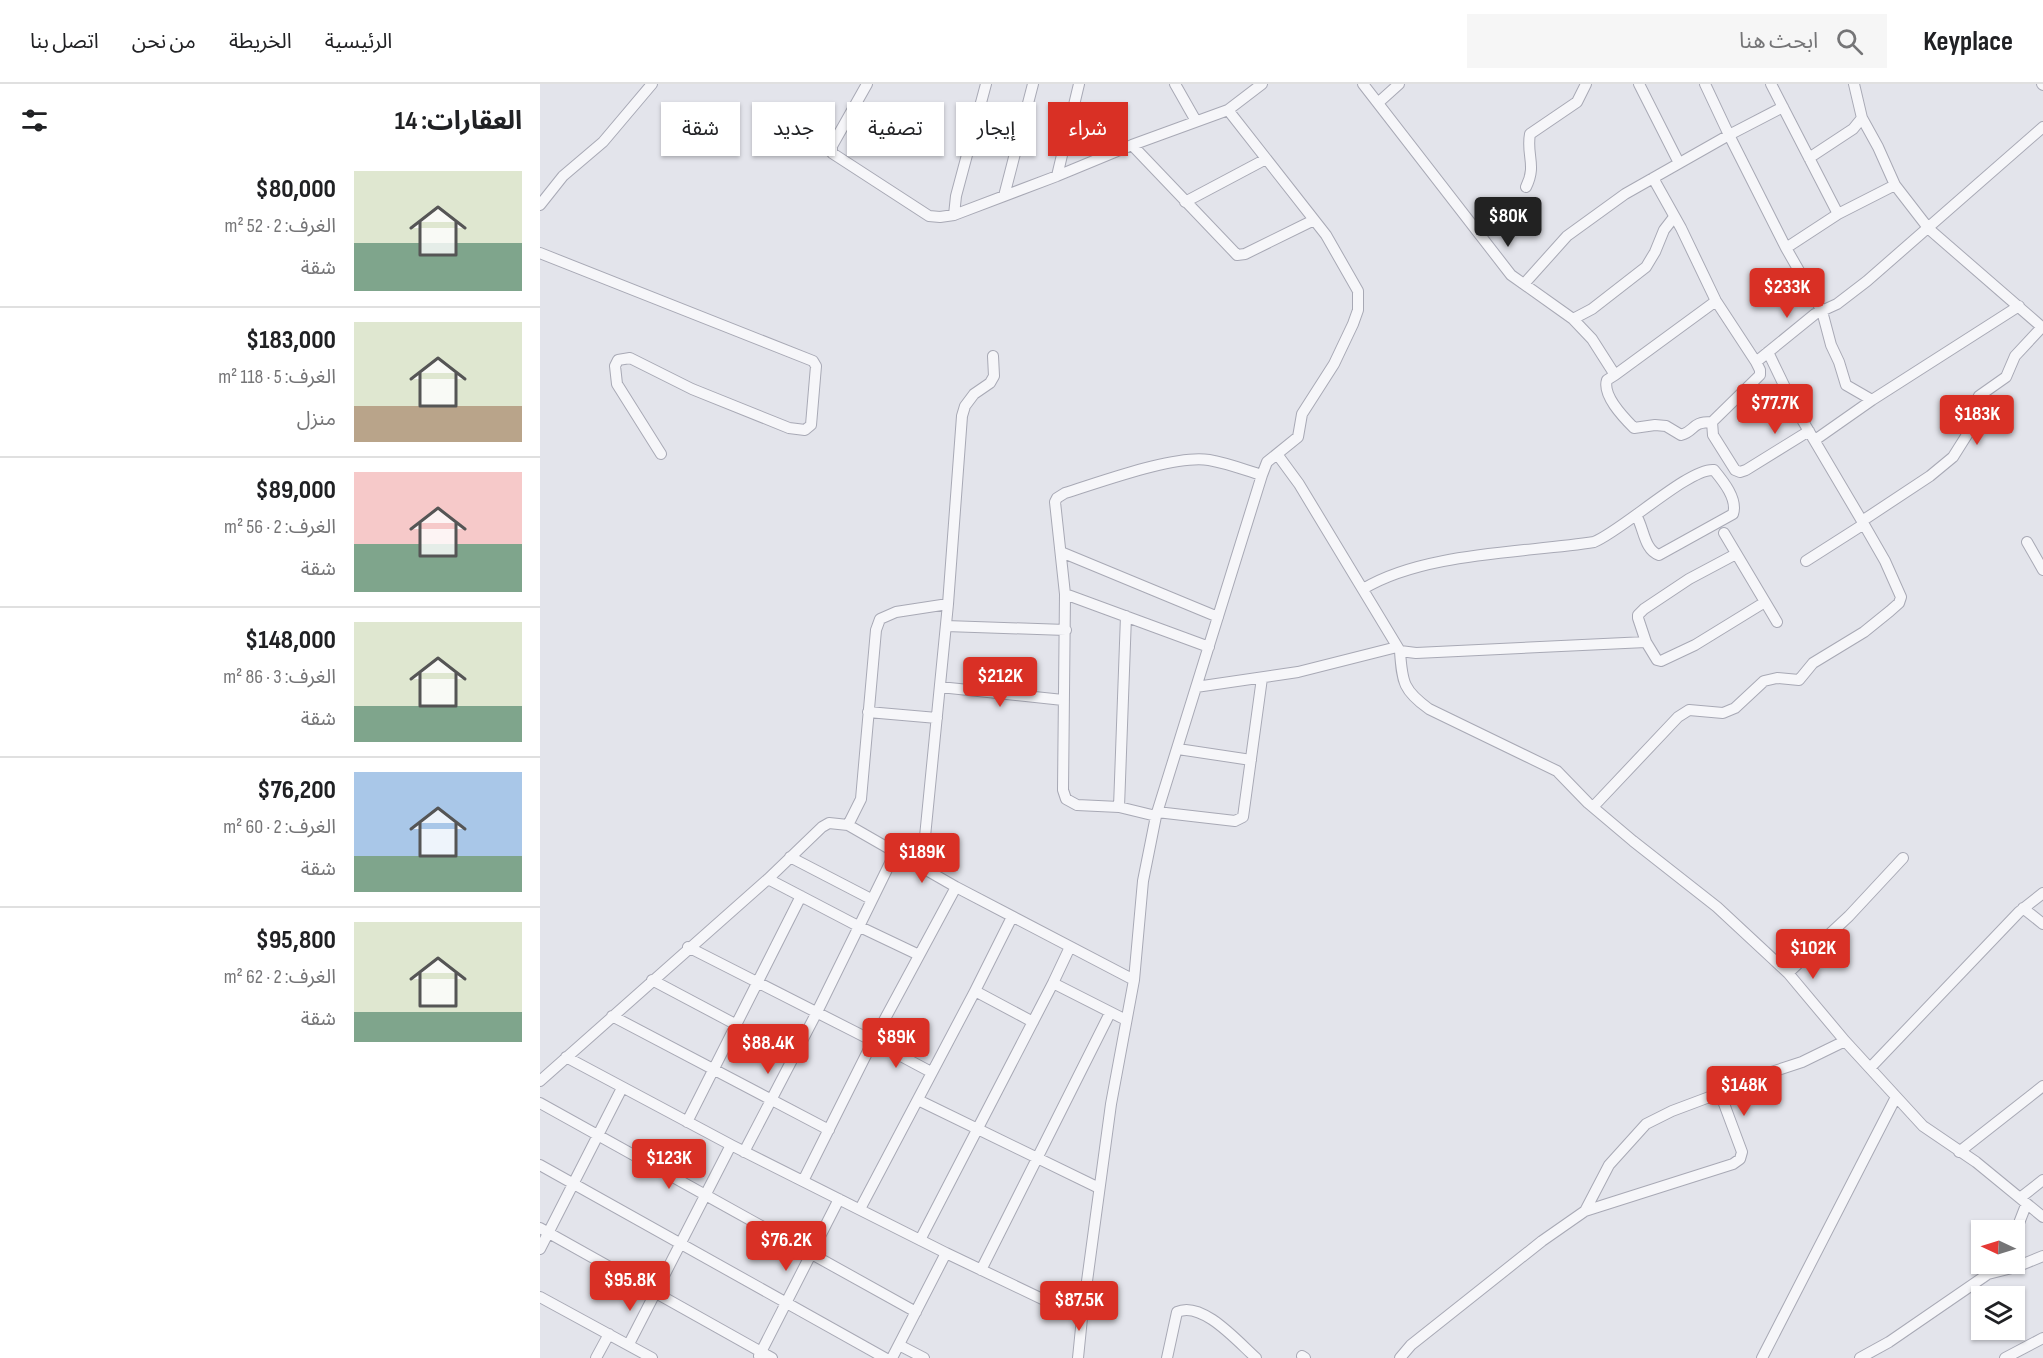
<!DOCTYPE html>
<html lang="ar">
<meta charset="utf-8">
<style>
body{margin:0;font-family:"Sofia Sans Condensed","Noto Sans Arabic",sans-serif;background:#f6f6f6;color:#202124;direction:rtl;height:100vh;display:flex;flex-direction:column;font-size:22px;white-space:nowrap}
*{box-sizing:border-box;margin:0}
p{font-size:20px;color:#757577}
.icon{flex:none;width:33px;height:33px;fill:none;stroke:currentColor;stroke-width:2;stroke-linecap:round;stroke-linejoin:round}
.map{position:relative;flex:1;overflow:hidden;direction:ltr}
.details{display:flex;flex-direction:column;background:#fff;width:540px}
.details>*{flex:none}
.banner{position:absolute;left:18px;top:18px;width:570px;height:54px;direction:rtl;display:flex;gap:12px}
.needle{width:39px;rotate:274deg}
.fabs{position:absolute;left:1431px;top:1136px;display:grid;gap:12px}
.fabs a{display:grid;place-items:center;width:54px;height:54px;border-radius:0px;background:#fff;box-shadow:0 2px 4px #0004;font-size:30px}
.price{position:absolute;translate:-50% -51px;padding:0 14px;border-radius:6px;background:#d93025;color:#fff;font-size:20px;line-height:39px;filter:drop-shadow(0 2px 3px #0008)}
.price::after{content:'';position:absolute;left:50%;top:36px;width:18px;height:14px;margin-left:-9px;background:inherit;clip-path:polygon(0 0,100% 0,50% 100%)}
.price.selected{background:#222;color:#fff}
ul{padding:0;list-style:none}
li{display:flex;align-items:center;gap:18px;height:150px;padding:0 18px}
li+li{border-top:2px solid #e0e0e0}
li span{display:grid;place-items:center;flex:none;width:168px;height:120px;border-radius:0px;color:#555}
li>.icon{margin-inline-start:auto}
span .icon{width:72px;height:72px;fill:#fffc;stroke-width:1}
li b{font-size:26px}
h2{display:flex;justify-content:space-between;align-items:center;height:72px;padding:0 18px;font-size:26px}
.pill{padding:0 21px;border-radius:0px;background:#fff;box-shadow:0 2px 4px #0004;font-size:21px;line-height:54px}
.pill.selected{background:#d93025;color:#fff}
header{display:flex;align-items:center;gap:36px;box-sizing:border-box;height:84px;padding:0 30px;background:#fff;border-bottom:2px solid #e0e0e0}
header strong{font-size:28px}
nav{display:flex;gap:33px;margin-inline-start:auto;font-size:21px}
.search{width:420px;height:54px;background:#f6f6f6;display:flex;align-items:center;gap:15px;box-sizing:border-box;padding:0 21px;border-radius:0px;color:#757577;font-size:22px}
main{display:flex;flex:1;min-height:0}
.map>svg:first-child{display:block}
</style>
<header>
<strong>Keyplace</strong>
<div class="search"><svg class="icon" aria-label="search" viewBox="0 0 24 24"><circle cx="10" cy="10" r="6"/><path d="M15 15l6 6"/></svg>ابحث هنا</div>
<nav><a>الرئيسية</a><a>الخريطة</a><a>من نحن</a><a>اتصل بنا</a></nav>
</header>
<main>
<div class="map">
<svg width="1503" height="1274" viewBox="0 0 1503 1274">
<rect width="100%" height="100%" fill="#e3e4eb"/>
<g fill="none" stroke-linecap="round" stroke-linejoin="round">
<defs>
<path id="minor" d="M327,0L292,62V69L389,132L400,133L414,131L517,92L592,61L688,26L722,0
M635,0L656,37
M823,0L971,191L1033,235L1052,225L1106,183L1115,168L1124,146L1134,133
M1099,0L1139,79
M1165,0L1189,51L1246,164
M1231,0L1298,130
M1314,0L1322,34L1338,63L1355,101L1298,130L1246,164L1282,227L1291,261L1299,278L1306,301L1332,316
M1502,0L1503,1
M839,18L859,0
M592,61L697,171L705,170L774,136
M1269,74L1313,45L1322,34
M517,92L539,0
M1113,94L1141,144L1176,217L1216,278L1275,230L1297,220L1327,197L1503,43
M1355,101L1389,145L1503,244
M986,103C997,81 986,71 990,50L1037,18L1046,0
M464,112L493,0
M645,118L726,75
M0,121L23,92L63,58L112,0
M414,131L416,112L446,0
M0,169L273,277L276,282L271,341L265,346L249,344L152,305L90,274L78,276L75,282L77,300L121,370
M984,200L1027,152L1085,110L1189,51L1243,23
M1033,235L1052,255L1075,291L1176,217
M1216,278L1220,286V291L1172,338L1173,351L1195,386L1200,388L1206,386L1269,347
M1075,291L1067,296C1062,311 1083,333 1094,344L1115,341L1126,342L1141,351C1156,347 1150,338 1172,338
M1275,356L1332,316L1479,222
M737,370L759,400L860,567L876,569L1106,558L1117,576L1121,577L1155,561L1225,518
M1322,437L1390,392L1413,373L1430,346L1435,320L1439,312L1466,293L1475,272L1502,243
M1184,449L1237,538
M1487,458L1503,486
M521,468L678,533
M1266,477L1324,440
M823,505C884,468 984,469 1054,458C1082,447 1150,383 1174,386C1183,397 1198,415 1193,430L1119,471C1104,466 1104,444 1096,431
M525,510L669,563
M406,542L526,546
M1106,558L1098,534V531L1104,525L1149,495L1196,470
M860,567C862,599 864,607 889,625L1017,687L1048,719L1093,757L1177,823L1248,889L1305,957L1383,1042L1436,1078L1503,1133
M400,603L523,616
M656,603L758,588L857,563
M328,628L397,634
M638,665L711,676
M579,723L586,532
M1053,723L1138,633L1149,626L1183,629L1195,624L1224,597L1237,594L1259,596L1273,579L1324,548L1350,527L1359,519L1361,513L1345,477L1322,437L1254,322L1228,268
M617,728L695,737L703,733L722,594
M616,732L579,723L537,721L526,715L523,706L525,510L515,418L517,414L525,409C558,399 636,370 669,376C687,379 705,386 722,391
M308,741L321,715L336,546L340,535L356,528L408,520
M250,773L331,815
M382,783L408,520L422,332L425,322L434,310L450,299L454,292L453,272
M228,795L318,842L379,871
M1483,824L1503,840
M148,863L333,957L416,803
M1248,889L1309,832L1363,774
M112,896L195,940
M594,896L603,797L616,732L722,391L727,378L758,353L762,330L794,280L813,240L818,226V207L786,151L688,26
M513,899L586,936
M435,907L493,938
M72,932L289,1046
M26,973L191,1061
M1330,984L1479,828L1503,809
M0,997L228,795L282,743L289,739L308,741L416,803L594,896L571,1020L542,1234L406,1169
M378,1016L559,1104
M0,1019L376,1228
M147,1038L261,812
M204,1068L277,928L355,769
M1419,1068L1503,1002
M0,1081L345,1274
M263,1097L333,957L391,988
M1480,1114L1503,1096
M320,1125L435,907L472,833
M1045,1127L1069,1081L1106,1040L1132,1027L1180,1009L1198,999L1262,978L1305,957
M0,1144L232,1274
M1474,1152L1486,1121
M380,1156L513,899L530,863
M0,1165L82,1004
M441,1186L570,929
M1448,1190L1476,1183L1503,1172
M0,1213L112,1274
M89,1260L191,1061L406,1169L352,1274
M359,1261L384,1274
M219,1272L299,1115
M762,1272L765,1274
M56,1274L69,1250
M538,1274L542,1234
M627,1274L637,1228C662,1216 698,1258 716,1274
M860,1274L871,1261L1002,1157L1045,1127L1193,1080L1200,1075L1202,1068L1180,1009
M1222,1274L1356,1013
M1320,1274L1349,1258L1448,1190L1458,1179
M1465,1274L1503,1254"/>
</defs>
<use href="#minor" stroke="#a8a9b5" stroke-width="12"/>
<use href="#minor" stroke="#f6f6f9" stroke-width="10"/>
</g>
</svg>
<div class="fabs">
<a><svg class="needle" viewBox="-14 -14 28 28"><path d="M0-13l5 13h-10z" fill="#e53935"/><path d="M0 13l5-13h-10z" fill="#757577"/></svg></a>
<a><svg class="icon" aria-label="layers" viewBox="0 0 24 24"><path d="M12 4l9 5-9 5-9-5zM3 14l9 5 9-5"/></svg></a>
</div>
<b class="price selected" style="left:968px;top:164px">$80K</b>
<b class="price" style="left:1247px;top:235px">$233K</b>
<b class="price" style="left:1235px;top:351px">$77.7K</b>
<b class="price" style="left:1437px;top:362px">$183K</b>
<b class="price" style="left:460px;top:624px">$212K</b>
<b class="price" style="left:382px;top:800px">$189K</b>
<b class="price" style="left:1273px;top:896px">$102K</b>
<b class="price" style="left:356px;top:985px">$89K</b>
<b class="price" style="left:228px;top:991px">$88.4K</b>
<b class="price" style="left:1204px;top:1033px">$148K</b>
<b class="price" style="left:129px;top:1106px">$123K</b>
<b class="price" style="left:246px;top:1188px">$76.2K</b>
<b class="price" style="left:90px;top:1228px">$95.8K</b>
<b class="price" style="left:539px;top:1248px">$87.5K</b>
<div class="banner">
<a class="pill selected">شراء</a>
<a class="pill">إيجار</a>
<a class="pill">تصفية</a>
<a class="pill">جديد</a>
<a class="pill">شقة</a>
</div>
</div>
<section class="details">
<h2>العقارات: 14<svg class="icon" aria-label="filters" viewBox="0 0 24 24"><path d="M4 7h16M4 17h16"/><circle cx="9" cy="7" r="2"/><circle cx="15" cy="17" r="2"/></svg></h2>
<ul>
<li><span style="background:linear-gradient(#dfe7d0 60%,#7fa58c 0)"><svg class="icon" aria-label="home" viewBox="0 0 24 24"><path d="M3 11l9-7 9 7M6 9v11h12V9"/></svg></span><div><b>$80,000</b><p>الغرف: 2 · 52 m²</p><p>شقة</p></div></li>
<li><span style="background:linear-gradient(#dfe7d0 70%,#b9a48a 0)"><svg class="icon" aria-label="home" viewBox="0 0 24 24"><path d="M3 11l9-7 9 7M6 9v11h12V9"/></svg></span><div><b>$183,000</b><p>الغرف: 5 · 118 m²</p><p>منزل</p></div></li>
<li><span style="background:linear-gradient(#f6c9c9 60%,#7fa58c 0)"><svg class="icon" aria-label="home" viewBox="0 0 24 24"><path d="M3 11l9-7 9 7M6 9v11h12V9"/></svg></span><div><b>$89,000</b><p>الغرف: 2 · 56 m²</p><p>شقة</p></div></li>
<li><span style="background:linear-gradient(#dfe7d0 70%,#7fa58c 0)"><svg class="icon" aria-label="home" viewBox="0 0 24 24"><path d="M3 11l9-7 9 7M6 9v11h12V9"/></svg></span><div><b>$148,000</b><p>الغرف: 3 · 86 m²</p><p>شقة</p></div></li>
<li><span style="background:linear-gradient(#a9c7e8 70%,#7fa58c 0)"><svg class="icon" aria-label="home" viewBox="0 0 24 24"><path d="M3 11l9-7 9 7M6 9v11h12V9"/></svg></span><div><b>$76,200</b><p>الغرف: 2 · 60 m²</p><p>شقة</p></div></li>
<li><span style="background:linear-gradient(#dfe7d0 75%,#7fa58c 0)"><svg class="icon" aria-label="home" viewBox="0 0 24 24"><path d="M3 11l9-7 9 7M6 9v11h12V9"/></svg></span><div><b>$95,800</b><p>الغرف: 2 · 62 m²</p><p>شقة</p></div></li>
</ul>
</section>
</main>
